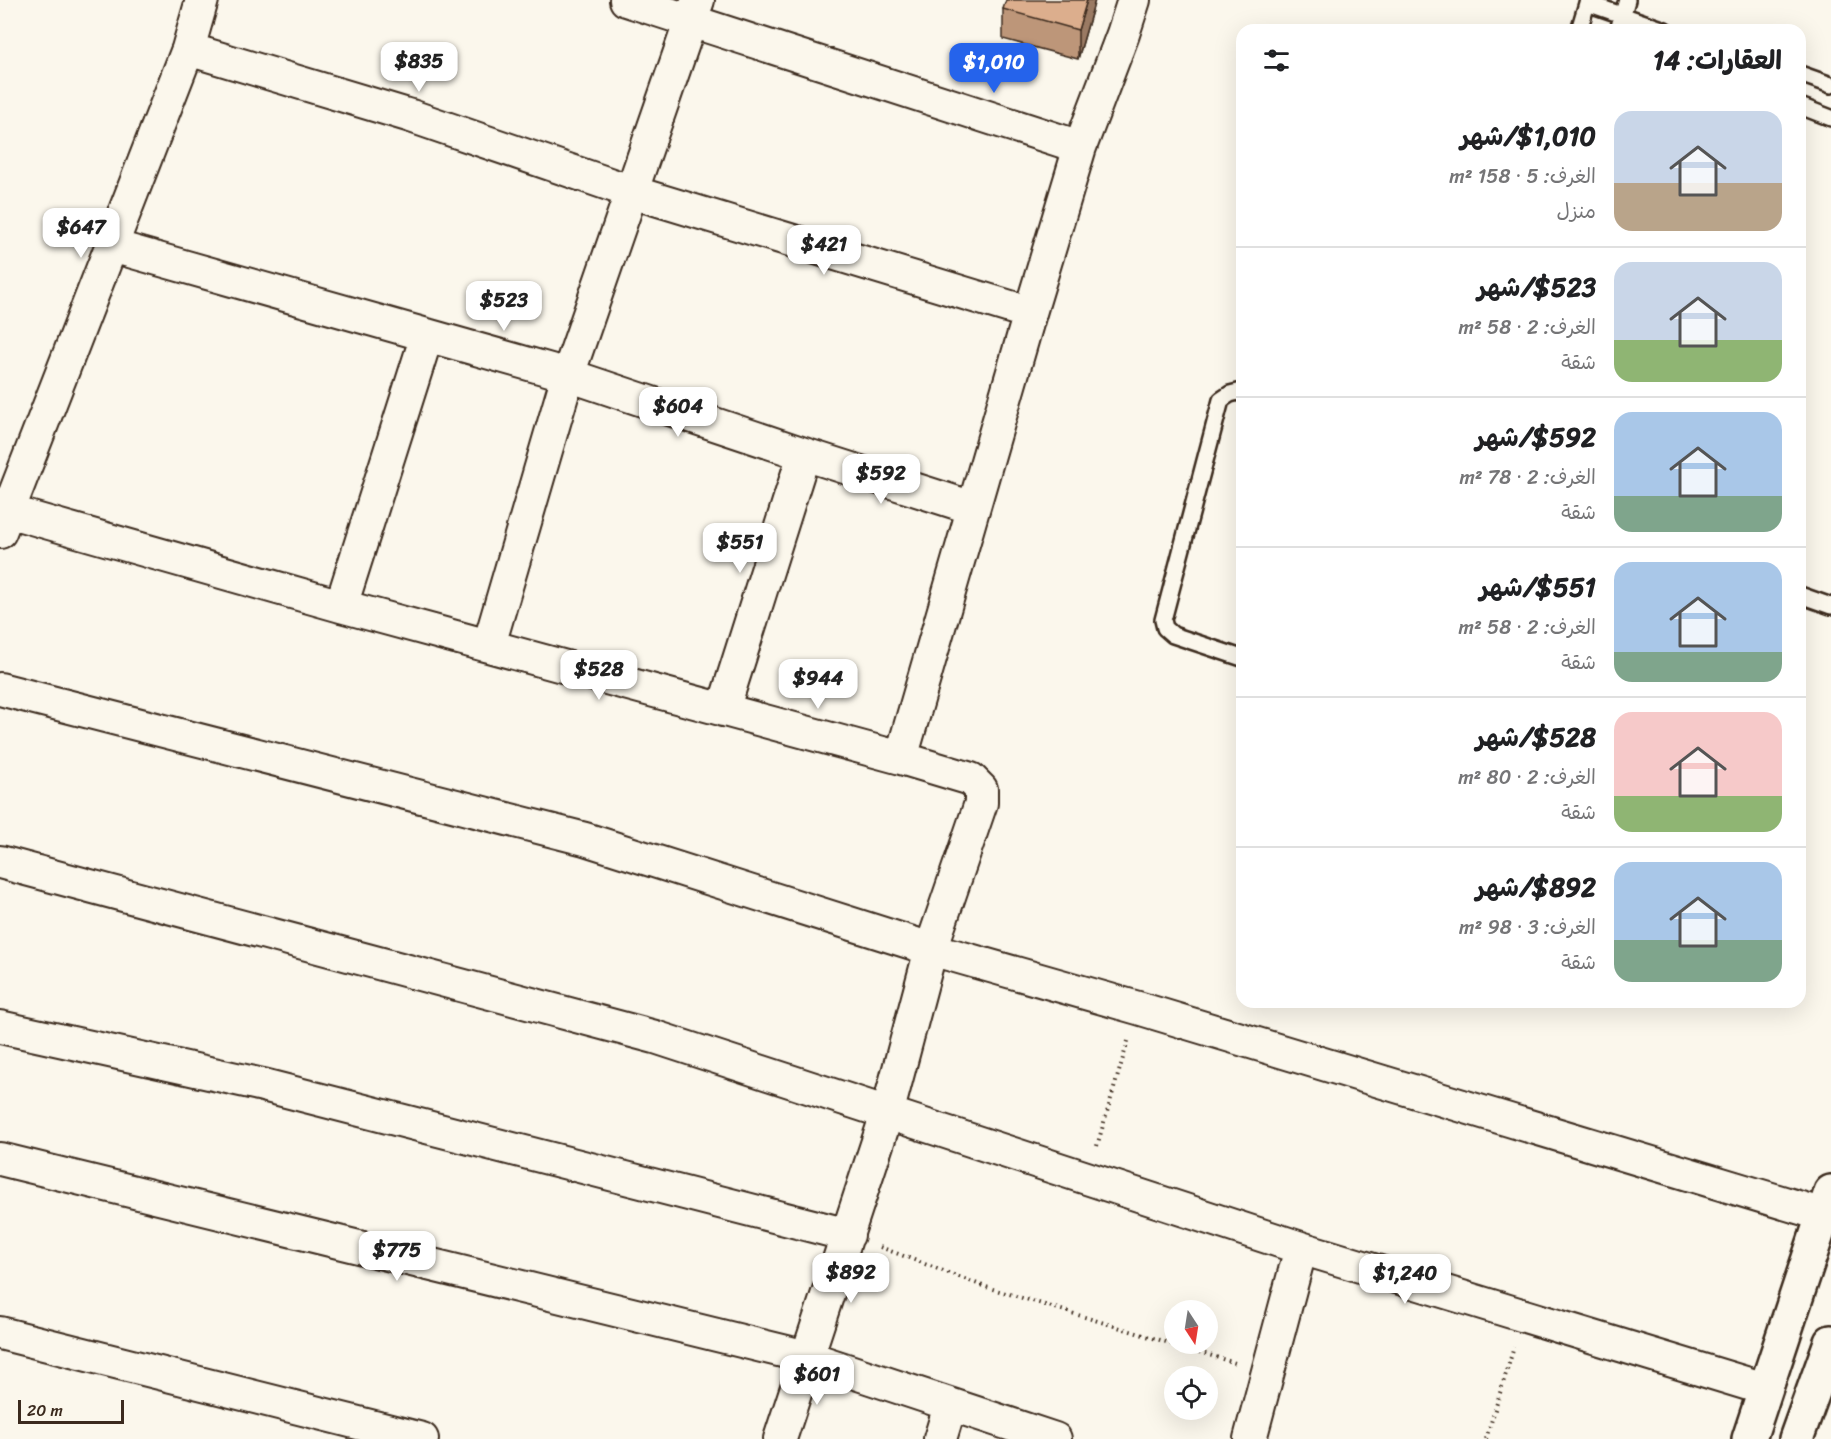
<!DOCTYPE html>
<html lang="ar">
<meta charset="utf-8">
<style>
body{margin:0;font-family:Sriracha,"Playpen Sans Arabic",sans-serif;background:#f6f6f6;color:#202124;direction:rtl;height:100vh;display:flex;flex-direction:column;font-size:22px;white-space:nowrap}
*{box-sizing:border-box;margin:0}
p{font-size:20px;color:#757577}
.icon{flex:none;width:33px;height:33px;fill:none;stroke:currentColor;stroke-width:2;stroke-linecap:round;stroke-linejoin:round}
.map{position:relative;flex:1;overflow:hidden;direction:ltr}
.panel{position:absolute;left:1236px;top:24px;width:570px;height:984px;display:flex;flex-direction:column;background:#fff;border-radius:18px;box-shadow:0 6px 24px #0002;direction:rtl}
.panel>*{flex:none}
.needle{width:39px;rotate:168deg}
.tools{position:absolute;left:1164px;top:1300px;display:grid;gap:12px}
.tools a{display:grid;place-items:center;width:54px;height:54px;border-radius:50%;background:#fff;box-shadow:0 6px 24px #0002;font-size:30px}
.scale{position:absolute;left:18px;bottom:15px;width:106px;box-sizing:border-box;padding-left:6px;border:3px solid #3b2a1e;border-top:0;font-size:16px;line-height:21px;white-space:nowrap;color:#3b2a1e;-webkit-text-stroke:4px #fbf7ec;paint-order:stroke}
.price{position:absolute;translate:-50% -51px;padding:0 14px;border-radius:12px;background:#fff;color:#222;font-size:20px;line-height:39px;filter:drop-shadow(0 2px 3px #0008)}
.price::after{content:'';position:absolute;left:50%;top:36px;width:18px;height:14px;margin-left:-9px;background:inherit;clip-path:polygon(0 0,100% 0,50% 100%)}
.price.selected{background:#2563eb;color:#fff}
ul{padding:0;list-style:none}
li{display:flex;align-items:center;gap:18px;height:150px;padding:0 24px}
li+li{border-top:2px solid #e0e0e0}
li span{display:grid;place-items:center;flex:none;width:168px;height:120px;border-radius:18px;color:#555}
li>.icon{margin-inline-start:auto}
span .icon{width:72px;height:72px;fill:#fffc;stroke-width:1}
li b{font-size:26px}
h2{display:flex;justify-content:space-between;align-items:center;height:72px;padding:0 24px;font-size:26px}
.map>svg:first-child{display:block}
</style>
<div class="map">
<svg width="1831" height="1439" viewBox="0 0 1831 1439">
<rect width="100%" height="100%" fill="#fbf7ec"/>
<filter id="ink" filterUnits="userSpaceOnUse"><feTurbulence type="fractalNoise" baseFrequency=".0167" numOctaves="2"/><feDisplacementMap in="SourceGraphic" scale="12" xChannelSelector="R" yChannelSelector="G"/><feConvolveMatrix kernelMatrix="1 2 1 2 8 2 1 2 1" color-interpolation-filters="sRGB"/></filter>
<g filter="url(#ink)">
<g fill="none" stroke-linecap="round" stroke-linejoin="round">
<defs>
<path id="lane" d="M1587,3L1665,30
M1579,30L1588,0
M1618,30L1627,0
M1800,74L1831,85
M1800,106L1831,118
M1242,391L1230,394L1221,400L1163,620L1165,628L1173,635L1242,658
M1800,595L1831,606"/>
<path id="street" d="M626,0L1080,147L1030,313L901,758
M188,49L411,116L632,192L1030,313
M1080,147L1123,34L1134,0
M112,246L568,375L804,454L973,508
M0,509L341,606L901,758L971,779L981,789V803L931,949L887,1114L780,1439
M0,532L188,49L202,0
M341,606L427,335
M489,645L568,375L698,0
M0,689L585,839L931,949L1138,1008L1824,1215
M723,710L804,454
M0,862L655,1037L1301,1248L1765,1389
M0,1027L263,1085L848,1235
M0,1159L807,1357L1055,1439
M0,1333L422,1439
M940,1439L950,1406
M1250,1439L1301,1248"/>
<path id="secondary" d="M1749,1439L1831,1192
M1796,1439L1831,1342"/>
</defs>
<use href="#lane" stroke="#3b2a1e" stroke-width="20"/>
<use href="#street" stroke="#3b2a1e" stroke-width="36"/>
<use href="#secondary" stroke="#3b2a1e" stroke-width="38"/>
<path stroke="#3b2a1e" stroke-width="4" stroke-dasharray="1.5 4.5" stroke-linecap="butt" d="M1097,1146L1128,1041
M880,1247L983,1286L1235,1363
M1486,1439L1514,1347"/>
<use href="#lane" stroke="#fbf7ec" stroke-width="15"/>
<use href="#street" stroke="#fbf7ec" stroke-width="32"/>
<use href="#secondary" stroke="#fbf7ec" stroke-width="33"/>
</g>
<path fill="#bd9679" stroke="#3b2a1e" stroke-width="1.5" d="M1095,0L1078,59L1003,39V9Z"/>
<path fill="#9a7a63" stroke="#3b2a1e" stroke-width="1.5" d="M1087,0H1095L1078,59V30Z"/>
<path fill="#dcae8d" stroke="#3b2a1e" stroke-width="1.5" d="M1006,0H1087L1078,30L1003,9Z"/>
</g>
</svg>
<div class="tools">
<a><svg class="needle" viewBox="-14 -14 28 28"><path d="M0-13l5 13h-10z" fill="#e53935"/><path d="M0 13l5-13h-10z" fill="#757577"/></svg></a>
<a><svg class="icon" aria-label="locate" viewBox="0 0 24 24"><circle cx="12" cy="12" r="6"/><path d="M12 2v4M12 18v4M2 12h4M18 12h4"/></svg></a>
</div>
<div class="scale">20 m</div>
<b class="price" style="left:419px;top:93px">$835</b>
<b class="price selected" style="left:994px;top:94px">$1,010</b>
<b class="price" style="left:81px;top:259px">$647</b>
<b class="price" style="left:824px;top:276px">$421</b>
<b class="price" style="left:504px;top:332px">$523</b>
<b class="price" style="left:678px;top:438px">$604</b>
<b class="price" style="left:881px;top:505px">$592</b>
<b class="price" style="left:740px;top:574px">$551</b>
<b class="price" style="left:599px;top:701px">$528</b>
<b class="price" style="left:818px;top:710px">$944</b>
<b class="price" style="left:397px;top:1282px">$775</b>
<b class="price" style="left:851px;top:1304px">$892</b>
<b class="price" style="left:1405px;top:1305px">$1,240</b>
<b class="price" style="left:817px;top:1406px">$601</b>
<section class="panel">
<h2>العقارات: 14<svg class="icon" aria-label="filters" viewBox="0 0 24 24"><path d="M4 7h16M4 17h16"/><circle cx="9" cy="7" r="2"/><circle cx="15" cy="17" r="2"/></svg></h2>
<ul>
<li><span style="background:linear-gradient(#c9d6e8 60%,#b9a48a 0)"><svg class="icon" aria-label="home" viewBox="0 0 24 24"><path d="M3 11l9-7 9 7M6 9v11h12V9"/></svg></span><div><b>$1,010/شهر</b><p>الغرف: 5 · 158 m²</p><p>منزل</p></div></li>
<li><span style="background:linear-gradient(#c9d6e8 65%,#8fb573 0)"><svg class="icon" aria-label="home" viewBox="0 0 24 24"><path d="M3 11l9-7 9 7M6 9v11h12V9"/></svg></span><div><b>$523/شهر</b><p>الغرف: 2 · 58 m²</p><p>شقة</p></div></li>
<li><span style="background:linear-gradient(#a9c7e8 70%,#7fa58c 0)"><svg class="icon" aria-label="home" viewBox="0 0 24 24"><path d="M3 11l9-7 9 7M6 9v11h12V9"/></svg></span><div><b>$592/شهر</b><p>الغرف: 2 · 78 m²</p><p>شقة</p></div></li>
<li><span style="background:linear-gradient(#a9c7e8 75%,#7fa58c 0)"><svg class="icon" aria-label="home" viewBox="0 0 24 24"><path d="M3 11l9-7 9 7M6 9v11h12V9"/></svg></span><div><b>$551/شهر</b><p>الغرف: 2 · 58 m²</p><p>شقة</p></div></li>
<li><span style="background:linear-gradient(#f6c9c9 70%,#8fb573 0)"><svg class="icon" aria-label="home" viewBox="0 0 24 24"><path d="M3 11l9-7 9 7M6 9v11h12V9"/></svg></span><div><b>$528/شهر</b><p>الغرف: 2 · 80 m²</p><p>شقة</p></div></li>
<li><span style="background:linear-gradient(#a9c7e8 65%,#7fa58c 0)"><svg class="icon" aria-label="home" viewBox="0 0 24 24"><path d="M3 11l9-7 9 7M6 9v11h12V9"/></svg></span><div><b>$892/شهر</b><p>الغرف: 3 · 98 m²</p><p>شقة</p></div></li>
</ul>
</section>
</div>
